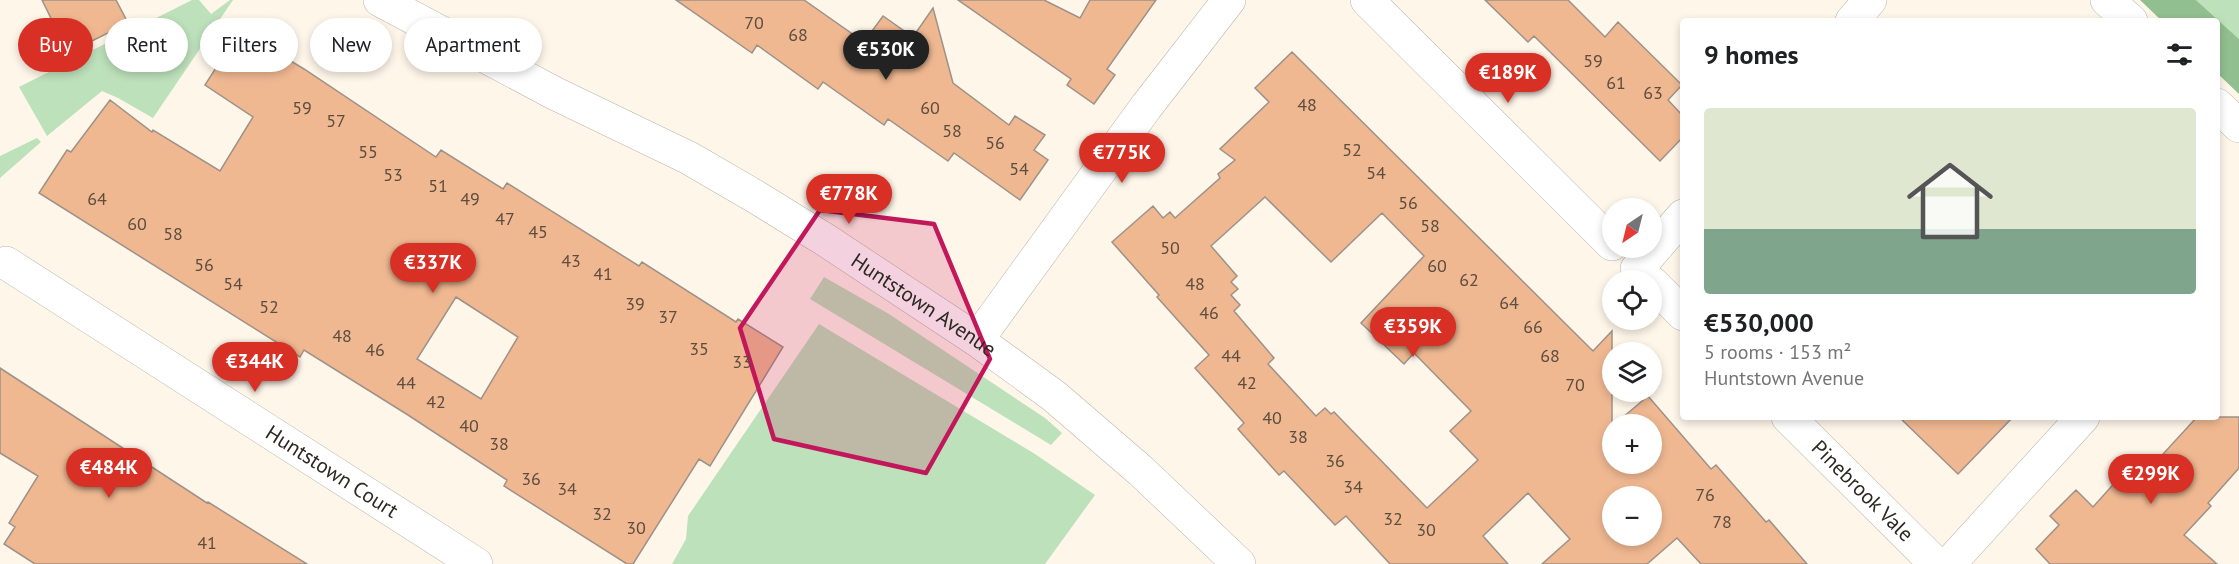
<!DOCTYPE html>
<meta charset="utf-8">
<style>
body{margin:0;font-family:"PT Sans",sans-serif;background:#f6f6f6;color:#202124;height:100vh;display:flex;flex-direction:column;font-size:22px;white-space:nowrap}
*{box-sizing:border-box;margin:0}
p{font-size:20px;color:#757577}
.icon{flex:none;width:33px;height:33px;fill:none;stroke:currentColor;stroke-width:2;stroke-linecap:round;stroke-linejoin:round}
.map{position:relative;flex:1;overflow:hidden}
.drawer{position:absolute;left:1680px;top:18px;width:540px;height:402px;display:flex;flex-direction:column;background:#fff;border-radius:6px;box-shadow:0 3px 9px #0003}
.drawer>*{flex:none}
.top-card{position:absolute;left:18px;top:18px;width:570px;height:54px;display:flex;gap:12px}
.needle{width:39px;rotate:215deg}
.buttons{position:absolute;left:1602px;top:198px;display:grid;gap:12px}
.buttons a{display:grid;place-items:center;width:60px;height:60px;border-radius:50%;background:#fff;box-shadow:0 3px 9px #0003;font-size:30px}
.price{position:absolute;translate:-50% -51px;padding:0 14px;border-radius:21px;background:#d93025;color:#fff;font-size:20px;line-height:39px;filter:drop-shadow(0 2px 3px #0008)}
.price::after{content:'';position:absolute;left:50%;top:36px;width:18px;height:14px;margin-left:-9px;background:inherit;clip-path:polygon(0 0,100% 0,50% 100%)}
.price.active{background:#222;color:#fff}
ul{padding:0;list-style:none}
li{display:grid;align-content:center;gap:12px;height:318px;padding:0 24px}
li span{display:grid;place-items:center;height:186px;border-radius:6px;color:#555}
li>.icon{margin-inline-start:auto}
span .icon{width:108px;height:108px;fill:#fffc;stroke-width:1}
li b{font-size:26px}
h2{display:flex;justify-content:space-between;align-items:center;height:72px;padding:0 24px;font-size:26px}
.chip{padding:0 21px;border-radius:27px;background:#fff;box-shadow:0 3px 9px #0003;font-size:21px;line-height:54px}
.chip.active{background:#d93025;color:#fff}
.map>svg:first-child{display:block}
</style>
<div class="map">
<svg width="2239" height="564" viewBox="0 0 2239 564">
<rect width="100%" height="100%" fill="#fff6ea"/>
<path fill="#bde1bb" d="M192,0H199L211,14L230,0H233L153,118L118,98L102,91L47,136L19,87Z
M2196,0H2239V39Z
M37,138L41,142L0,178V156Z
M824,277L889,314L1045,418L1062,433L1051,445L810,299Z
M819,324L1035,454L1095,495L1045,564H672L686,539L688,516Z"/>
<path fill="#92bf8f" d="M2140,0H2196L2239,39V94L2217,73V21H2162Z"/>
<path fill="#efb891" stroke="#9d9189" stroke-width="1.5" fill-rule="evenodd" d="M42,0H116L128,23L68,53Z
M676,0H804L864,42L883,16L913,37L933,8L953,83L1009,125L1015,116L1045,135L1034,150L1048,160L1020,200L954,153L948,161L888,119L884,125L823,82L818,89L757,45L752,53Z
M958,0H1044L1080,18L1090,0H1156L1107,69L1115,75L1094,104L1067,85L1071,79Z
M1485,0H1568L1605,37L1618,22L1682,85L1668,100L1683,116V137L1660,161L1534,36L1528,42Z
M240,30L304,69L436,157L441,150L503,189L507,183L639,266L642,262L736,322L738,319L783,347L710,466L699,459L633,564H627L504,486L507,480L408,415L304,350L300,357L39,193L67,150L71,152L110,100L152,132L153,130L220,171L253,117L205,85ZM456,297L518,337L481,399L417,359Z
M1292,52L1593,351L1612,331V464H1652V424H1615L1648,396L1711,469L1716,465L1766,522L1769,520L1807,564H1701L1677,538L1647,564H1542L1570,539L1528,493L1483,536L1508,564H1390L1346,516L1335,525L1284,471L1279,475L1238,429L1244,423L1195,368L1209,355L1157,297L1159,295L1112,242L1153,206L1163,218L1170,212L1175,218L1220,178L1218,174L1235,160L1220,149L1269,102L1255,88ZM1265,197L1331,262L1382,213L1424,256L1361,323L1404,364L1414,353L1471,411L1450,431L1478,460L1427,508L1334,412L1331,414L1325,408L1316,416L1268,364L1274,358L1234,311L1240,305L1231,295L1238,289L1231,282L1237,276L1211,246ZM1612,496H1652V536H1612Z
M0,368L207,503L208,502L307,564H35L4,544L15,527L9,523L38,476L0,453Z
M1899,417H2013L1958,474Z
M2197,417H2239V468L2208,503L2211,506L2184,535L2217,564H2050L2036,549L2059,525L2050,516L2076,490L2093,507L2120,477L2132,488Z"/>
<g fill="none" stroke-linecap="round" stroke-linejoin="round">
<defs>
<g id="minor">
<path id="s1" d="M380,0L554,93L689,158L756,197L824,239L977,340L1054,396L1141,471L1239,564"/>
<path d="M1367,0L1612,244"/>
<path d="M2107,0L2131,21"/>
<path d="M1852,21L1870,0"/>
<path d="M2217,105L2239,126"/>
<path id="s2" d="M6,263L476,564"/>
<path d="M1637,269L1683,216"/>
<path d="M1652,283L1683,314"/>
<path d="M977,340L1146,107L1229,0"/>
<path id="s3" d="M1788,417L1936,564"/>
<path d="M1949,564L2083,417"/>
</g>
</defs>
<use href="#minor" stroke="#bcb4a9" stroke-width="34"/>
<use href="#minor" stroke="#fff" stroke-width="33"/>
</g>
<path fill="#c2185b" fill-opacity="0.2" stroke="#c2185b" stroke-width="4.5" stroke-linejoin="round" d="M820,210L934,224L990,359L926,473L774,439L740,328Z"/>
<g text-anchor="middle" stroke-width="4.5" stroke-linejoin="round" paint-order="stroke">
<g font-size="18" fill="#5d4d3f">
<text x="754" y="29">70</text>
<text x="798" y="41">68</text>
<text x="1593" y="67">59</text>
<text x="1616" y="89">61</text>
<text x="1653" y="99">63</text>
<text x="1307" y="111">48</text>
<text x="302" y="114">59</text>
<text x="930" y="114">60</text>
<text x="336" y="127">57</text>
<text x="952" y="137">58</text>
<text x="995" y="149">56</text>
<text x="1352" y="156">52</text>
<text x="368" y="158">55</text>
<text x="1019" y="175">54</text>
<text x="1376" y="179">54</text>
<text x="393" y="181">53</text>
<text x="438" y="192">51</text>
<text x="97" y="205">64</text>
<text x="470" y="205">49</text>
<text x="1408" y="209">56</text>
<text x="505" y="225">47</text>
<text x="137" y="230">60</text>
<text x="1430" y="232">58</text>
<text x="538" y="238">45</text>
<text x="173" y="240">58</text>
<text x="1170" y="254">50</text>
<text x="571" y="267">43</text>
<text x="204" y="271">56</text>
<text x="1437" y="272">60</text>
<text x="603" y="280">41</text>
<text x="1469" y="286">62</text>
<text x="233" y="290">54</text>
<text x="1195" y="290">48</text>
<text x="1509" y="309">64</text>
<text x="635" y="310">39</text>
<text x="269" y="313">52</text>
<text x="1209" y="319">46</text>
<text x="668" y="323">37</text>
<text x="1533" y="333">66</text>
<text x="342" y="342">48</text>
<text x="699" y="355">35</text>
<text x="375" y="356">46</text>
<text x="1231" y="362">44</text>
<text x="1550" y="362">68</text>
<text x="742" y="368">33</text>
<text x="406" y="389">44</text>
<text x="1247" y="389">42</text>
<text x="1575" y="391">70</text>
<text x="436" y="408">42</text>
<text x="1272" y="424">40</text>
<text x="469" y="432">40</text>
<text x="1298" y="443">38</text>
<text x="499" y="450">38</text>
<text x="1335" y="467">36</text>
<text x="531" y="485">36</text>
<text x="1353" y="493">34</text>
<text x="567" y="495">34</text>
<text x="1705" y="501">76</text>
<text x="602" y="520">32</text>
<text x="1393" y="525">32</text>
<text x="1722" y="528">78</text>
<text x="636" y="534">30</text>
<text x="1426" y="536">30</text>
<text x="207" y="549">41</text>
</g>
<g font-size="21" fill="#2c2924" stroke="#fff">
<text dy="7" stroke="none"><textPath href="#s1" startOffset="624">Huntstown Avenue</textPath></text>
<text dy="7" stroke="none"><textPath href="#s2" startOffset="387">Huntstown Court</textPath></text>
<text dy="7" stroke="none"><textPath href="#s3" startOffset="105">Pinebrook Vale</textPath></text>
</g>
</g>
</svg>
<div class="buttons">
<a><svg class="needle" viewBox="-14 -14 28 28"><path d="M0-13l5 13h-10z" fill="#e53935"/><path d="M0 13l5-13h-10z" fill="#757577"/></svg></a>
<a><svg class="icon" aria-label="locate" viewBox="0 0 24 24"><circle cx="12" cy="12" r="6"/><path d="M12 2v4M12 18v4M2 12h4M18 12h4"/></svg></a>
<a><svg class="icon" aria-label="layers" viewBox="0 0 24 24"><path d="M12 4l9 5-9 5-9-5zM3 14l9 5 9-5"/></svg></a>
<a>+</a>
<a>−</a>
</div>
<b class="price active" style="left:886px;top:81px">€530K</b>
<b class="price" style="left:1508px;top:104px">€189K</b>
<b class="price" style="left:1122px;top:184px">€775K</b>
<b class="price" style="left:849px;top:225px">€778K</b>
<b class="price" style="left:433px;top:294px">€337K</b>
<b class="price" style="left:1413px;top:358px">€359K</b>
<b class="price" style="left:255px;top:393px">€344K</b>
<b class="price" style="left:109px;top:499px">€484K</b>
<b class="price" style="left:2151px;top:505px">€299K</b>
<div class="top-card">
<a class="chip active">Buy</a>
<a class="chip">Rent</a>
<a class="chip">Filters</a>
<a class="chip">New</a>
<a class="chip">Apartment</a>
</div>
<section class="drawer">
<h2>9 homes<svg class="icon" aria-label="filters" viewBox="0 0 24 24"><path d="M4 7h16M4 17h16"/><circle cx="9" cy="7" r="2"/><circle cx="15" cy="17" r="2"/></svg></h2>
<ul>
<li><span style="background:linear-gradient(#dfe7d0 65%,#7fa58c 0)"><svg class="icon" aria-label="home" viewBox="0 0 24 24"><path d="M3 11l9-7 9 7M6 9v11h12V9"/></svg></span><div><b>€530,000</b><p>5 rooms · 153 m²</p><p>Huntstown Avenue</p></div></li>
</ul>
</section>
</div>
